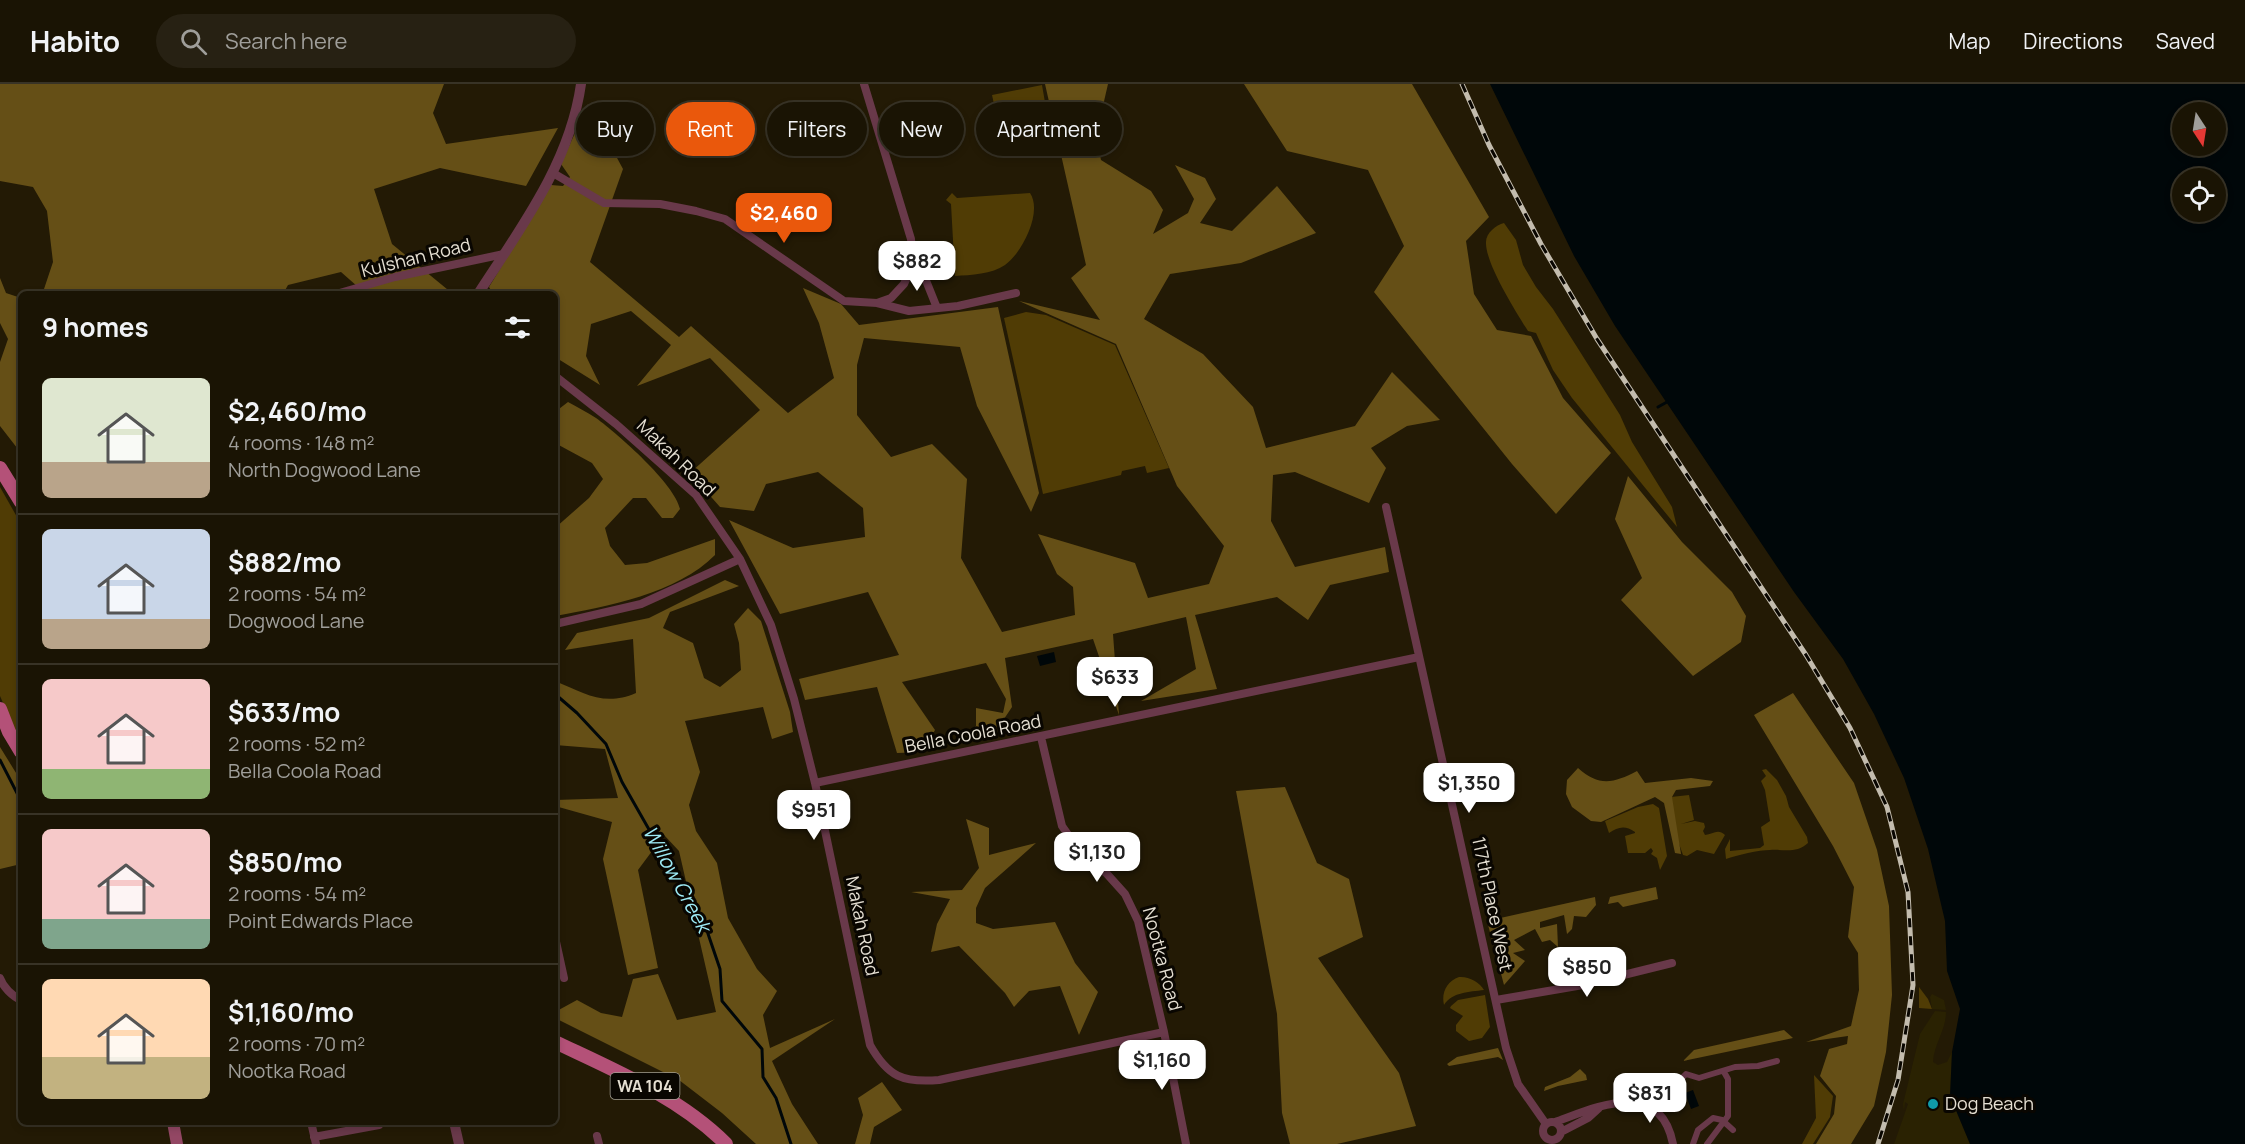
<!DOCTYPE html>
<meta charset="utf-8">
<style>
body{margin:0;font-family:Manrope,sans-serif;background:#272113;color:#f1f3f6;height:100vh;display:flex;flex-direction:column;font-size:22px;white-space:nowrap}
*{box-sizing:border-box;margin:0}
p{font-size:20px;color:#9f9e9a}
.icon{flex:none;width:33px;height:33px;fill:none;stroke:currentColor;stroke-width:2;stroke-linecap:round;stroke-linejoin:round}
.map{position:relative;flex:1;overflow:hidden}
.details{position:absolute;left:18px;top:207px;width:540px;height:834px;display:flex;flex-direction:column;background:#1a1404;border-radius:9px;box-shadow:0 3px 9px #0003,0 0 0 2px #383326}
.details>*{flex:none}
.banner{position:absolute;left:576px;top:18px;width:570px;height:54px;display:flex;gap:12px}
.needle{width:39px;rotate:168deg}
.buttons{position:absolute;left:2172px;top:18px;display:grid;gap:12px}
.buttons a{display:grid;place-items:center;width:54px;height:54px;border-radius:50%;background:#1a1404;box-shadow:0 3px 9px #0003,0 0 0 2px #383326;font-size:30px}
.price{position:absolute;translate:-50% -51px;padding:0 14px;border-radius:12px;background:#fff;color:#222;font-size:20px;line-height:39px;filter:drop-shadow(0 2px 3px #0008)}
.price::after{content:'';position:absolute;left:50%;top:36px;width:18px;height:14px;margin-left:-9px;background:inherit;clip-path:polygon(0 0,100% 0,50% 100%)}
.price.current{background:#ea580c;color:#fff}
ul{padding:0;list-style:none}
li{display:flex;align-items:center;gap:18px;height:150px;padding:0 24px}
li+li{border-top:2px solid #383326}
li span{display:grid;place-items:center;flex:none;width:168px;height:120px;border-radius:9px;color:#555}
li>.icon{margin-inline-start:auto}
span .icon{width:72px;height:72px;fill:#fffc;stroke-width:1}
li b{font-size:26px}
h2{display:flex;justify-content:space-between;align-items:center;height:72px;padding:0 24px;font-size:26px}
.chip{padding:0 21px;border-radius:27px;background:#1a1404;box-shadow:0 3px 9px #0003,0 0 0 2px #383326;font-size:21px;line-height:54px}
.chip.current{background:#ea580c;color:#fff}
header{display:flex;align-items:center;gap:36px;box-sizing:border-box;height:84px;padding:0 30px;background:#1a1404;border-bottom:2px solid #383326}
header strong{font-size:28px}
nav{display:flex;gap:33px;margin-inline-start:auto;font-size:21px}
.search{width:420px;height:54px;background:#272113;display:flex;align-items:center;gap:15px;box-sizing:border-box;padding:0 21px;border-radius:33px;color:#9f9e9a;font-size:22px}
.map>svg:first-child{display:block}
</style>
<header>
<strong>Habito</strong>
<div class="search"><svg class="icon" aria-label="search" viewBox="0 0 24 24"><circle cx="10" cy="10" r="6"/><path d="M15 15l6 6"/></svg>Search here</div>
<nav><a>Map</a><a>Directions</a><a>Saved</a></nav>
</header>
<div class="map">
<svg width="2245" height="1060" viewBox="0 0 2245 1060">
<rect width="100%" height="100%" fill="#231a05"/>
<path fill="#503c05" d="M1042,1L1046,24L997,34L992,11Z
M952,109L957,114L1030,109C1043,128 1022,169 1005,181C992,190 971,191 955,192L951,120L946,116Z
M1504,139L1516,156L1523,181L1536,203L1553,225L1620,331L1632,358L1672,423L1677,443L1572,314L1553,286L1536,249L1528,247C1516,228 1485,179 1486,158C1486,149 1496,141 1504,139Z
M1026,228L1046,231L1115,261L1169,384L1147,389L1145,382L1122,387L1121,391L1043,410L1004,234Z
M0,403L21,440V660L0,612Z
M1766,685L1777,696L1786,712L1789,723L1807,753L1808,759C1796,770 1784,765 1770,766C1759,766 1737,771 1726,775L1725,765L1730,755V767L1760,764L1764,761L1761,743L1770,737L1765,706L1761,697L1766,692L1762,686Z
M1689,711L1694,736L1681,740L1695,737L1704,739L1705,743L1703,747L1705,751C1713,750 1718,744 1725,751L1714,770L1697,766L1687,772L1683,771L1678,757L1671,713Z
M1653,720L1659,724L1667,772L1660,786L1657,774L1651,770L1653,767L1651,764L1645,769H1628L1625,752L1635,749V748C1625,741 1618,743 1609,749L1605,737L1638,723Z
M1459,893C1468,892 1480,898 1484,906C1469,908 1452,908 1444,921C1441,909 1447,897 1459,893Z
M1919,903L1928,915L1932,925L1919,924Z
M1485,911L1490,943L1482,954L1469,957L1456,947V941L1463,932L1450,924L1451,922L1458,916Z
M1814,991L1833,1012L1830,1033L1813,1060H1802L1816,1034Z"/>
<path fill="#654f16" d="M0,0H444L433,29L446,60L558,44L526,102L440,84L374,105L392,160L453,210H366L341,188L288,201L283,210H36L43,208L53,178L47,127L33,103L0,97Z
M1045,0H1108L1096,52L1101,76L1151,107L1163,126L1153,150L1188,129L1194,115L1175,81L1205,94L1216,115L1200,139L1232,147L1277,102L1316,149L1241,179L1170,190L1144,235L1203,270L1253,323L1266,364L1355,342L1392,288L1440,336L1407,342L1371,364L1386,384L1369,419L1295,388L1273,391L1271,437L1295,483L1385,463L1389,488L1330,501L1308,536L1277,513L1195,531L1217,605L1141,617L1196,585L1186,533L1113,550L1119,631L1093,555L1005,574L1012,623L1004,635V649L950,660L976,642V624L1003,629L1006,615L986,579L902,598L935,646L923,668L897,669L877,603L805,616L799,595L899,571L868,508L780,530L729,436L793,464L865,453L863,424L818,388L766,400L754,427L720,423L690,389L760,326L710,274L637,302L671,261L631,227L591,240L586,272L600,301L555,273V210H493L489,203L551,101L563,102L570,93L561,80L588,20L623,85L590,178L679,253L691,242L788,329L834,294L819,239L803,204L841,220L859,241L998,223L1039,409L1031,428L977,322L960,263L864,254L857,281V331L891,373L932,360L967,395L961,474L1002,548L1075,531L1073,503L1057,490L1038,450L1135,479L1148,514L1209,500L1224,462L1177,402L1116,260L1019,217L1100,236L1071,194L1086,181Z
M1244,0H1412L1489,133L1466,157L1474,210L1497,246L1531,252L1563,314L1611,369L1556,430L1512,380L1374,208L1404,162L1368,86L1287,67Z
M0,194L6,209L21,214V369L0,342V278L8,255L0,239Z
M568,318C577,323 587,328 596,334C618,350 675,400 680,425L673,434H662L646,414H633L605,444L610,462L625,481L647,479L715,455V471C678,509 606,523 555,532V444L589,414L603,395L592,379L555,359V328Z
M1628,392L1682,458L1732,508L1746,532L1741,558L1693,592L1621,516L1642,494L1615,435Z
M725,496L739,502L670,528L663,544L693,559L704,594L720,603L741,586L739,559L734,540L748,524L761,537L790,628L793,648L772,655L763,623L685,637L700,688L689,721L696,747L717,779L728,834L757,885L777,907L763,931L770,964L835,935L772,977L792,1020L818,1060H756L722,1029L679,996L555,934V928L577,916L601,929L622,933L633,895L658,890L677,936L716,928L679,767L664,751L638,786L658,884L628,891L603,775L612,738L555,722V716L618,714L605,665L555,661V597C584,609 604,623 636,609L633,555L565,566L577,549L649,534Z
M1793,609L1854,699L1877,766L1889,822L1892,911L1886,968L1874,1022L1851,1060H1816L1834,1030L1836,1012L1820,992L1829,965L1847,960L1848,952L1806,958L1851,942L1859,906L1858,869L1848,853L1854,803L1833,762L1754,631Z
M0,663L21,697V780L0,785Z
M1578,684C1599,703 1614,699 1637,687L1645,699L1691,694L1713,697L1710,702L1676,706L1672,713L1681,770L1675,769L1664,719L1655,713L1601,738L1591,737L1572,723L1566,710L1567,696Z
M1285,703L1317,779L1349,795L1363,853L1318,874L1399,989L1416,1042L1337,1060H1290L1282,1029L1277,930L1236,707Z
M966,735L989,744V771L1036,759L985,804L976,824V839L993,845L1055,838L1075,879L1098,908L1079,951L1060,902L1029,907L1014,923L1005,909L959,862L931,868L937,840L950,815L911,808L962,806L979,784Z
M1656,803L1658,815L1623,823L1618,818L1608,820L1610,813Z
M1595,813L1596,821L1586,833L1574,832L1572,845L1567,850L1564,831L1540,838V844L1557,840L1558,863L1550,856L1542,858L1535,845L1514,856L1525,866L1513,869L1525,877L1504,901L1487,837Z
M1784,946L1793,954L1683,977L1694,966Z
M1498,964L1503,976L1498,973L1449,982L1447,980L1457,973Z
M1580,985L1586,991L1587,996L1558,1002L1544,1007L1545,1003L1570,993Z
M882,998L902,1026L874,1043L870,1060H855L863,1031L858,1014Z"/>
<path fill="#2a2202" d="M1932,910L1944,916L1946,926L1932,925L1930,913Z
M1935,927L1946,928C1946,946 1934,960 1933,978L1938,981L1947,978L1952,968L1950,1012L1970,1060H1894L1908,1020L1905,1018L1904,1027L1903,1020L1920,950Z"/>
<path fill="#000709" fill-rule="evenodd" d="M1490,0H2245V1060H1970L1950,1012L1952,968L1960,925L1947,887L1945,837L1928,765L1904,694L1874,630L1843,575L1794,508L1615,242L1574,172ZM2182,28H2216V62H2182ZM2182,94H2216V128H2182Z
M1054,568L1056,578L1040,582L1037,572Z
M1693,1006L1699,1022L1691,1025L1685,1009Z"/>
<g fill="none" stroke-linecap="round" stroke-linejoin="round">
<path stroke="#000709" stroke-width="3" d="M1658,323L1667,318
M555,610L577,629L606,660L622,698L655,756L671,780L685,809L703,835L720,885L722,917L762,965L763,993L776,1014L791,1060
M0,676L18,711H21"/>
<path stroke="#69394a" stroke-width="6" d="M1647,1021L1658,1002L1673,995L1674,998L1680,996L1686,990L1699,994L1735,983L1758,982L1777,977
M1693,1060L1698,1046L1713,1034L1722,1036L1733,1046
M1707,1060L1728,1032V995L1724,988"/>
<path stroke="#69394a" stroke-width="8" d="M864,0L911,155L913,180L904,200L891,214L877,219
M553,89L604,119L660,120L696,127L725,135L844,217L877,219L909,227L958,222L1016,209
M913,180L923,189L937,224
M336,210L395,193L504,170
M555,292L616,340L696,411L740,475L771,541L794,615L815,699L870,961C888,993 903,999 939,996L1164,948
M1386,423L1506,964L1518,1000L1546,1040
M555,540L641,520L740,475
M1041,653L1062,742L1079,766L1107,790L1125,810L1138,837L1164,948L1186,1060
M815,699L1419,573
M555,853L564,894
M0,894C3,903 12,912 21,916
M1496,916L1583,901L1672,879
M1543 1047a9 9 0 1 1 18 0a9 9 0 1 1-18 0Z
M311,1038L316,1060
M1555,1038C1597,1023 1660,993 1673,1060
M1561,1048L1588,1034L1599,1024
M597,1052L599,1060
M314,1053L379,1041"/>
<path stroke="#69394a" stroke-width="10" d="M478,210C520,145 570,79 581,0
M454,1038L459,1060"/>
<path stroke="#934764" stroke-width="12" d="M173,1038L177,1060"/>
<path stroke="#b45178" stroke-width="14" d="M0,384L21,418
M0,625L9,648L21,668
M555,958C614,986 679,1013 726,1060"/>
<defs>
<path id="rail" d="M1462,0L1489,61L1541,160L1597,255L1806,571L1850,644L1887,723L1908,808L1913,901L1898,996L1878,1060"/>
</defs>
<use href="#rail" stroke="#c3bcae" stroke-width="5"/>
<use href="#rail" stroke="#090601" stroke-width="3" stroke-dasharray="9" stroke-linecap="butt"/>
</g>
<circle fill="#0f9aa8" stroke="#090601" stroke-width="2" cx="1933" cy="1020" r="6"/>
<g text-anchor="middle" stroke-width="6" stroke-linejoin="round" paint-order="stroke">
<rect fill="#090601" stroke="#a39e93" stroke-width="1.5" x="610.5" y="989" width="69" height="26" rx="4.5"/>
<g font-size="16" font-weight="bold" fill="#e5dfd2">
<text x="645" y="1008">WA 104</text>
</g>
<g font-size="18" fill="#e5dfd2" stroke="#090601">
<text transform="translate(416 174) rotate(-14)" y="6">Kulshan Road</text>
<text transform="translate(676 374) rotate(44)" y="6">Makah Road</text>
<text transform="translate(973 650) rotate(-11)" y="6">Bella Coola Road</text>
<text transform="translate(1492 820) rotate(78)" y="6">117th Place West</text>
<text transform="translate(862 842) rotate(78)" y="6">Makah Road</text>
<text transform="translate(1162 875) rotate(75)" y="6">Nootka Road</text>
</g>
<g font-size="18" fill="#e5dfd2" stroke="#090601" text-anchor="start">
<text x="1945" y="1026">Dog Beach</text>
</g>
<g font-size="20" font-style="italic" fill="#9eebf6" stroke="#090601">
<text transform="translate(677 795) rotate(61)" y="7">Willow Creek</text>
</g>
</g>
</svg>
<div class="buttons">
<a><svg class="needle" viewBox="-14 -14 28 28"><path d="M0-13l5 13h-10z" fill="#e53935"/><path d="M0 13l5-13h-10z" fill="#9f9e9a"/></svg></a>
<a><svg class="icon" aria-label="locate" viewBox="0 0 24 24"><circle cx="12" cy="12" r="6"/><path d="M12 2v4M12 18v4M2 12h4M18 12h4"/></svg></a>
</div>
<b class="price current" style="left:784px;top:160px">$2,460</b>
<b class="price" style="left:917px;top:208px">$882</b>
<b class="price" style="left:1115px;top:624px">$633</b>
<b class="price" style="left:1469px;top:730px">$1,350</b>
<b class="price" style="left:814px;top:757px">$951</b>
<b class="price" style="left:1097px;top:799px">$1,130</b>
<b class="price" style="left:1587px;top:914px">$850</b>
<b class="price" style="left:1162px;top:1007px">$1,160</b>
<b class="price" style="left:1650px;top:1040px">$831</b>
<div class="banner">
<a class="chip">Buy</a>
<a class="chip current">Rent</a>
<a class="chip">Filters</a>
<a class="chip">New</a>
<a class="chip">Apartment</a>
</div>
<section class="details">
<h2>9 homes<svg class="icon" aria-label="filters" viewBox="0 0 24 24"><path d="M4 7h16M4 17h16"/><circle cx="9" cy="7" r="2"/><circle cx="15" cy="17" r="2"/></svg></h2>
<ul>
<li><span style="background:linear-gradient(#dfe7d0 70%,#b9a48a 0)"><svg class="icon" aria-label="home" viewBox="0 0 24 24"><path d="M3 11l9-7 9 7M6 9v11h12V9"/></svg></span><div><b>$2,460/mo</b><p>4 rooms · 148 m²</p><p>North Dogwood Lane</p></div></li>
<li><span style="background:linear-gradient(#c9d6e8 75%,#b9a48a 0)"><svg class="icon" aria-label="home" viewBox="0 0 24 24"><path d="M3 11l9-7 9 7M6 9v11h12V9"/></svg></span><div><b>$882/mo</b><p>2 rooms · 54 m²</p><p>Dogwood Lane</p></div></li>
<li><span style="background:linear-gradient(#f6c9c9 75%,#8fb573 0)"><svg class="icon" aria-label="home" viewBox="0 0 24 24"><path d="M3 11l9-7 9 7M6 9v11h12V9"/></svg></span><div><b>$633/mo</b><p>2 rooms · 52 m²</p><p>Bella Coola Road</p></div></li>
<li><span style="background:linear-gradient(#f6c9c9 75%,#7fa58c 0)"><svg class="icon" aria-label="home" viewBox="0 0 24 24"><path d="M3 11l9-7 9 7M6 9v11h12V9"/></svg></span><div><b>$850/mo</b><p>2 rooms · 54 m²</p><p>Point Edwards Place</p></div></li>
<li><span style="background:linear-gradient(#ffd9b3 65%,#c2b280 0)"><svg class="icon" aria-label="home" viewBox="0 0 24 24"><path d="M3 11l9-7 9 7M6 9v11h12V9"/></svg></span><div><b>$1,160/mo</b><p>2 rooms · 70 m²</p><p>Nootka Road</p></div></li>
</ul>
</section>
</div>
